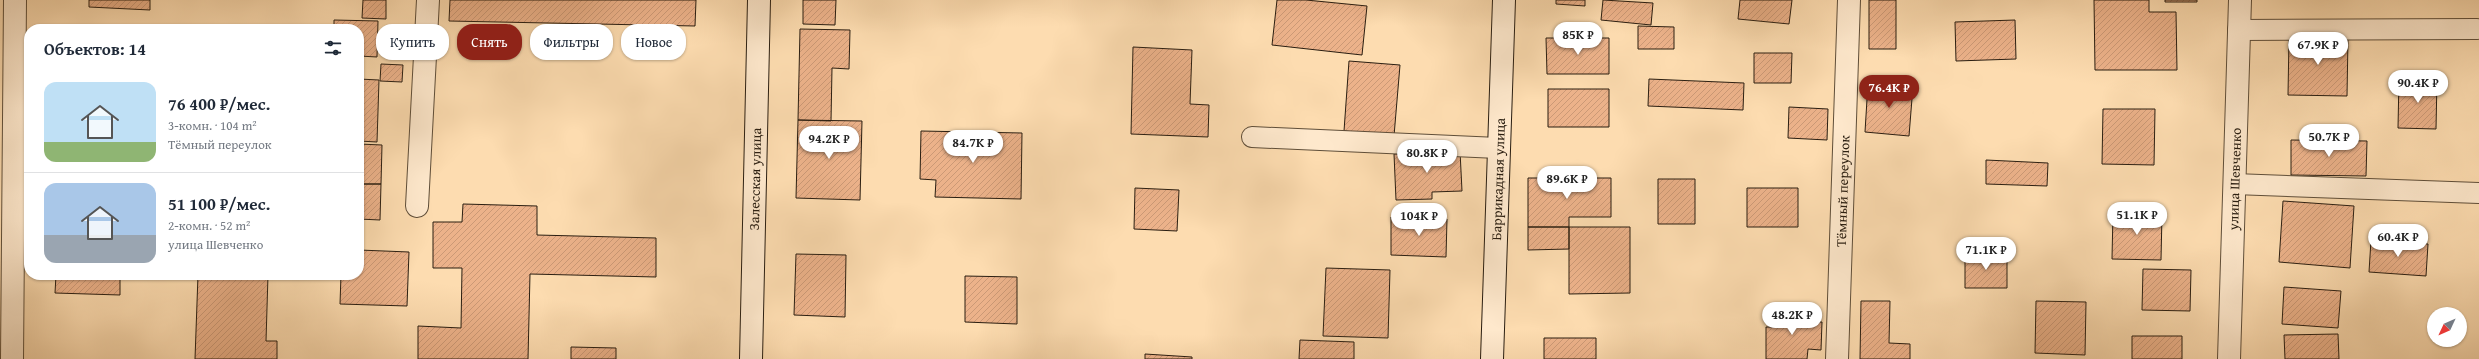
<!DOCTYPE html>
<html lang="ru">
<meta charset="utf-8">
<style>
body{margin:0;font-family:"Gentium Book Plus",serif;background:#f6f6f7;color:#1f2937;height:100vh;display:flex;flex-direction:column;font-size:15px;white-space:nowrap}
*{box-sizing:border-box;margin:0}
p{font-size:13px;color:#747a83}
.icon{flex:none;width:22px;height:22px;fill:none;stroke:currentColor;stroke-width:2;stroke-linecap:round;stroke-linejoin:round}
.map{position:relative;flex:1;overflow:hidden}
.details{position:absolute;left:24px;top:24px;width:340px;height:256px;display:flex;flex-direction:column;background:#fff;border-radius:16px;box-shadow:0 1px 3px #0004}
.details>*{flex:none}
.banner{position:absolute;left:376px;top:24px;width:380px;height:36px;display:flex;gap:8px}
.needle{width:26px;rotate:226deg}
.tools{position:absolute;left:2427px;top:307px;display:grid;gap:8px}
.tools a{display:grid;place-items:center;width:40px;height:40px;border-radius:50%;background:#fff;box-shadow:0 1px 3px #0004;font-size:20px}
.price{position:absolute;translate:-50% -34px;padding:0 9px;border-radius:14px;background:#fff;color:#222;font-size:13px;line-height:26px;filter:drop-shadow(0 1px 2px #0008)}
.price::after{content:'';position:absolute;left:50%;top:24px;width:12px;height:9px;margin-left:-6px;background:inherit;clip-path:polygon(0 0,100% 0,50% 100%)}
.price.on{background:#8f2418;color:#fff}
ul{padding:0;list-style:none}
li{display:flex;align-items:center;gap:12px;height:100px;padding:0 20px}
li+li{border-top:1px solid #e0e1e3}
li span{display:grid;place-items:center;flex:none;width:112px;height:80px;border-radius:12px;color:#555}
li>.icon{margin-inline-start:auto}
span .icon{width:48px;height:48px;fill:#fffc;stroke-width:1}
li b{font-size:17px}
h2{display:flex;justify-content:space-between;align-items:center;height:48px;padding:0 20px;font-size:17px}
.pill{padding:0 14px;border-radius:16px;background:#fff;box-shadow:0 1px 3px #0004;font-size:14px;line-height:36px}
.pill.on{background:#8f2418;color:#fff}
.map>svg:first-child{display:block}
</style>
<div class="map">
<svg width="2479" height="359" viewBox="0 0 2479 359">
<defs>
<pattern id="building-hatch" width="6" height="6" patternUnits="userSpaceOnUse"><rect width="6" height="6" fill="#ecb28a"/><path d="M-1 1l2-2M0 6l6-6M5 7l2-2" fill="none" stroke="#cb9976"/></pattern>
</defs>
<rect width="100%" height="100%" fill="#fddcb0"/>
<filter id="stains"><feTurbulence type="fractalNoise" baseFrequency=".005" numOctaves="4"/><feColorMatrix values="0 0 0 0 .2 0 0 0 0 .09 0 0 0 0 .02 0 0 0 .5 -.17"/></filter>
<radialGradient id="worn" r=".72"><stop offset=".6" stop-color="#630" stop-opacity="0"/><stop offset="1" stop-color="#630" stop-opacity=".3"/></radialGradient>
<path fill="url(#building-hatch)" stroke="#2a1e11" d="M89,0H150V10L89,7Z
M363,0H386V19L362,18Z
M450,0H696L695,26L449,21Z
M803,0H836L835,25L803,24Z
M1277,0H1306L1367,6L1362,55L1272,45Z
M1556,0H1585V6L1556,4Z
M1603,0L1653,3L1651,25L1601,20Z
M1740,0H1792L1789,24L1738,19Z
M1869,0H1896V49H1869Z
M2094,0H2149V12H2176L2177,70H2095Z
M2165,0H2197V2H2165Z
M334,20L378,21L377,57L359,56V29H334Z
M2015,20L2016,59L1956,61L1955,22Z
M1638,26L1674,27V49H1638Z
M800,29L850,30L849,69L832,68L831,121L798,120Z
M2289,37L2348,38L2347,96L2288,95Z
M1546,38H1609V74H1547Z
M1133,47L1192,50L1190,104L1209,105L1208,137L1131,134Z
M1754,53H1792L1791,83H1754Z
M1349,61L1400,65L1394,136L1344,131Z
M381,64L403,65L402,82L380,81Z
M2399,78L2437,79L2436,129L2398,128Z
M359,79L379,80L377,142L359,141Z
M1649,79L1744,83L1743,110L1648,106Z
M1868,83L1913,86L1909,136L1865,132Z
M1548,89H1609V127H1548Z
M1789,107L1828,109L1827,140L1788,138Z
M2103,109H2155L2154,165L2102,164Z
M798,120L862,121L860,200L796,198Z
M921,131L1022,133L1021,199L935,197L936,180L920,179Z
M2291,140L2367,141L2366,176L2291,175Z
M359,144L382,145L381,184H359Z
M1460,151L1462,191L1432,192V199L1396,200L1394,154Z
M1986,160L2048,163L2047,186L1986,184Z
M1528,178H1611V217H1569V227H1528Z
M1658,179H1695V224H1658Z
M359,184H381L380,220L359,219Z
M1135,188L1179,190L1177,231L1134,229Z
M1747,188H1798V227H1747Z
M2283,201L2354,206L2350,268L2279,262Z
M463,204L537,206V235L656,238V277L530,274L528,359H418V326L461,328L462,268H433V222H462Z
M2113,213L2162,214L2161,260L2112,259Z
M1391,217L1447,219L1446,257L1391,255Z
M1528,227H1569V249L1528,250Z
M1569,227H1630V293L1569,294Z
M2371,240L2428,244L2426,276L2369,272Z
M359,250L409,252L407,306L340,304L341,275H359Z
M796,254L846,255L845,317L794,315Z
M1965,254H2007V288H1965Z
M1326,268L1390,270L1388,338L1323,336Z
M2143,269L2191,270L2190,311L2142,310Z
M56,275H120V295L55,293Z
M198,275H268L266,341H277V359H195Z
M965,276L1017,277V324L965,322Z
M2284,287L2341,291L2338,328L2282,324Z
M1861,301H1890L1889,343L1910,344V359H1860Z
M2036,301L2086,302L2085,355L2035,353Z
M1776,308H1800V322H1822L1821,350L1808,349L1807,359H1766V327H1775Z
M2338,334L2339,359H2285L2284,335Z
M2132,336H2182V359H2132Z
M1544,338H1596V359H1544Z
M1300,340L1354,342V359H1299Z
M571,347L616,348V359H571Z
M1145,354L1192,357V359H1145Z"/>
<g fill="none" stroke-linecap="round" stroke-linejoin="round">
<defs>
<path id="lane" d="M2238,30L2477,29
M1252,137L1498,148
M2234,184L2479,193"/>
<g id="street">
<path d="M417,206L428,0"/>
<path d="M12,359L15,0"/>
<path id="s1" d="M1837,359L1849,0"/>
<path id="s2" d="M2229,359L2240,0"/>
</g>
<g id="secondary">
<path id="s3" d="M751,359L759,0"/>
<path id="s4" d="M1492,359L1504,0"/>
</g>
</defs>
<use href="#lane" stroke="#5f4e39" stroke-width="22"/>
<use href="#street" stroke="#5f4e39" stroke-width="24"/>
<use href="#secondary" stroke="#2a1e11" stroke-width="24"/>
<use href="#lane" stroke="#fee8cc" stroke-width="20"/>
<use href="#street" stroke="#fee8cc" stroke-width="22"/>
<use href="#secondary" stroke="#fee8cc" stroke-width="22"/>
</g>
<g text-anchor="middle" stroke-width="3.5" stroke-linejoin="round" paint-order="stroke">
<g font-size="14" fill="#2a1e11" stroke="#fee8cc">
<text dy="5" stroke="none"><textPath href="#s4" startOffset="180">Баррикадная улица</textPath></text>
<text dy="5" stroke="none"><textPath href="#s2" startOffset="180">улица Шевченко</textPath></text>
<text dy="5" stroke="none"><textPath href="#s3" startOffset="180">Залесская улица</textPath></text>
<text dy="5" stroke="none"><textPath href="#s1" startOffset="168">Тёмный переулок</textPath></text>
</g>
</g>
<rect width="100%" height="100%" filter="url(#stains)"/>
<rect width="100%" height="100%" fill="url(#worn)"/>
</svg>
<div class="tools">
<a><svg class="needle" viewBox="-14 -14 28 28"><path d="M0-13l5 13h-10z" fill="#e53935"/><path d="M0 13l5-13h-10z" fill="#747a83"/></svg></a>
</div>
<b class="price" style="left:1578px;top:56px">85K ₽</b>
<b class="price" style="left:2318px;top:66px">67.9K ₽</b>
<b class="price" style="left:2418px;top:104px">90.4K ₽</b>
<b class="price on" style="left:1889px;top:109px">76.4K ₽</b>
<b class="price" style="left:2329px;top:158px">50.7K ₽</b>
<b class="price" style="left:829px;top:160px">94.2K ₽</b>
<b class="price" style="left:973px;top:164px">84.7K ₽</b>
<b class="price" style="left:1427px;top:174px">80.8K ₽</b>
<b class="price" style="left:1567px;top:200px">89.6K ₽</b>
<b class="price" style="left:2137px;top:236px">51.1K ₽</b>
<b class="price" style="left:1419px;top:237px">104K ₽</b>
<b class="price" style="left:2398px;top:258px">60.4K ₽</b>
<b class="price" style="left:1986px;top:271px">71.1K ₽</b>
<b class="price" style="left:1792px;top:336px">48.2K ₽</b>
<div class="banner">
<a class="pill">Купить</a>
<a class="pill on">Снять</a>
<a class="pill">Фильтры</a>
<a class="pill">Новое</a>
</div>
<section class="details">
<h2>Объектов: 14<svg class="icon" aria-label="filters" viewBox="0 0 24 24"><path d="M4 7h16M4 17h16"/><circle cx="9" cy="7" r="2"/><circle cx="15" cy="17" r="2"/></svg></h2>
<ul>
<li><span style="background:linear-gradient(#bfe0f5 75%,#8fb573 0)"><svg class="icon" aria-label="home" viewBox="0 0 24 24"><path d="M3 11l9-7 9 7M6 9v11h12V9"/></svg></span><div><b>76 400 ₽/мес.</b><p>3-комн. · 104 m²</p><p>Тёмный переулок</p></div></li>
<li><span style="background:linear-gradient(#a9c7e8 65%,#9aa5b1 0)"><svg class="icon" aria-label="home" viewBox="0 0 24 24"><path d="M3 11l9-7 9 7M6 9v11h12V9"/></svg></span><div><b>51 100 ₽/мес.</b><p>2-комн. · 52 m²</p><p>улица Шевченко</p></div></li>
</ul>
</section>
</div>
